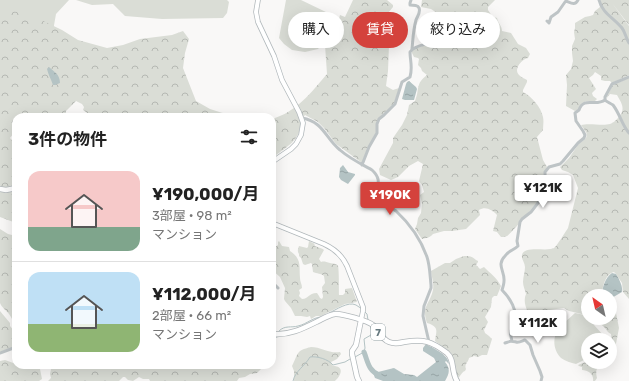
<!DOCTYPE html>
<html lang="ja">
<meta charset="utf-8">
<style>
body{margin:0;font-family:Rubik,"Noto Sans JP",sans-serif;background:#f6f6f6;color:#222;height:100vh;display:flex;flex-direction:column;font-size:15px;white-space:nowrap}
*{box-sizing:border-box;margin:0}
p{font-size:13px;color:#767676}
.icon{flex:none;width:22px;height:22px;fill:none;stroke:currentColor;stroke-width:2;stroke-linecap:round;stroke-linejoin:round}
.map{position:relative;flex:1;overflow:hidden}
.details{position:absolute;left:12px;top:113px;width:264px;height:256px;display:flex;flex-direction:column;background:#fff;border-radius:12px;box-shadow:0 4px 16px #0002}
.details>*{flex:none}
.guide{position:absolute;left:288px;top:12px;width:281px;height:36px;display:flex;gap:8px}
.needle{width:26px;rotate:326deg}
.controls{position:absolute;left:581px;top:289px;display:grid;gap:8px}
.controls a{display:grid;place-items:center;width:36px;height:36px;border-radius:50%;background:#fff;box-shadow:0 4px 16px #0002;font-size:20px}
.price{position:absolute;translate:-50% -34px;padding:0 9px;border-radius:4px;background:#fff;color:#222;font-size:13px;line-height:26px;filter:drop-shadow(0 1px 2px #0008)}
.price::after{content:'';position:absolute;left:50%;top:24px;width:12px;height:9px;margin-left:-6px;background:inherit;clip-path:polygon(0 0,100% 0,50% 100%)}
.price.active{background:#d4423c;color:#fff}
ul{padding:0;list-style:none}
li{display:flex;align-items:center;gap:12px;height:100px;padding:0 16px}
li+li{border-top:1px solid #e0e0e0}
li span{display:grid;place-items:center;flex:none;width:112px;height:80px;border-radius:12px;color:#555}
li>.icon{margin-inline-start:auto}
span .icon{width:48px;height:48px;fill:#fffc;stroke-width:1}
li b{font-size:17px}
h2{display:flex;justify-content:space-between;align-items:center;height:48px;padding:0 16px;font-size:17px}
.pill{padding:0 14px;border-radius:18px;background:#fff;box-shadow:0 4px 16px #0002;font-size:14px;line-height:36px}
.pill.active{background:#d4423c;color:#fff}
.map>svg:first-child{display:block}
</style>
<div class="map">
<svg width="629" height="381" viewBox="0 0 629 381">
<defs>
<pattern id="forest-crowns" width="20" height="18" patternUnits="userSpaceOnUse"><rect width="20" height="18" fill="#daddd6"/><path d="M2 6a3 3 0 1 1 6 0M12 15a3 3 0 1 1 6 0" fill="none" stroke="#b5b8b3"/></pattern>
<pattern id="water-ripples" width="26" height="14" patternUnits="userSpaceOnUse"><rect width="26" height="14" fill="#b4c3c4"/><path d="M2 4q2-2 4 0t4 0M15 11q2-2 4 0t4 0" fill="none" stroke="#96a3a4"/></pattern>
</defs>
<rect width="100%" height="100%" fill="#f9f8f7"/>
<path fill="#daddd6" d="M0,0H69L56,14L53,31L0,13Z
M76,0H227L229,2L227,13L223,18L162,19L125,16L113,4L92,5Z
M286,0H301L328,13L330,26L326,39L318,49L305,52L292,50L284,44L279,38Z
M575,313L585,315L604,336V340H588V358L576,364C571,363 565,361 561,358C553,350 552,337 559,328C563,323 570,318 575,313Z"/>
<path fill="url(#forest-crowns)" d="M353,0H387L393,5V7L388,13L381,17L380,21L377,39L378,41C383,40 386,42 389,45L388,71L386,86L393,90L399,88L394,104L378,119L376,133L367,149L362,163L343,149L336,144L324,128L318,122L305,115L300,121C302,139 288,146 275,156L272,157V119C296,112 311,93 327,74L325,45L330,34L338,22L340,15L345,17Z
M422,0H495L488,7V10L492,16L497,18C498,23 502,26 502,31L511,33L518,44L526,48L530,54L528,58C522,59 513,69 519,75C521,77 525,79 527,80V82L523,90V92C532,97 541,107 543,117C544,122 543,126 543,130L537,137L543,160L547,167C539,180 548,181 545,191C543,196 513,232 507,236C505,237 504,237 501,237L497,232L493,231L497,215C492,210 486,206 479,210L480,215L466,229L452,231H444L433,234C430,238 426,238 422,239L415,229L417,224L418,218L421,213L422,204L420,195L424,192L422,185L419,181L423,164L418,161L409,166L398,177L391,180L380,175L379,169L393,143V138L402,125L407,115L409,105L415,101C420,89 415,84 427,75L422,71L421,68L418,65L419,59L418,58L414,57L411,51L413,49L432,43L442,46L451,45L457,44L462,39L463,31L458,27L457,22L446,13H437L431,9L421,7Z
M600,0H629V25L612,3L629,26V75L612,83L610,81H605L601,80V76L595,72L593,75L589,78L596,89L592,93L593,96L597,99L595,101C588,101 581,100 579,109L575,111L566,106L567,85L566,75L571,69L573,61L572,53V46L575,39L574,32L575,28V23L585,17L590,16L593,15L595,11L600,7Z
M0,8L17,12L35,17L62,30L78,40L107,48L123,45L140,39L172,35L183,31L189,39L185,53L183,68L196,101L210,109L235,117H137L128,115H121L113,113L104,115L94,113L90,115L83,110L84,107L82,104L76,101L66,111V116L61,117H16V134L14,133L10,138L16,144V223L0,217Z
M629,78V299L623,292L622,283L616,274L614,272C605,274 602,288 602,296H588V317L586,315L569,311L564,308L542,311L534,320C528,314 522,303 526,294C525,290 523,286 523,282C523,277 525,272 525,267C525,263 521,259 522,255C524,245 547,252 554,248C557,246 566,231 568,228L578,188L573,175L568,172L562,170L560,167L569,158L578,145L586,138L587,135L586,132L581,125C589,123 603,126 610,124C613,123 616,120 618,118C626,109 622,104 617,95L610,94L606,99L612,86L615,84Z
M0,229L8,234L16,236V326C13,322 12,318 9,314C6,310 2,308 0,303Z
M279,241L282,246L289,247L290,251C302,259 299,266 300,278C300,282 302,284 302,288L299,290L300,293L299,296L302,299C309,299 308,293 317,293L319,296L320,298L322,299L323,297L322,287L325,283L324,276C321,273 317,274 313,272L312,264L311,263L305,265L303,264L301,258L299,256V254C297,251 298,249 299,246L307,248L308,247L309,241L315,244L314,245C317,248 321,247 324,250L319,259L321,262C324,261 326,262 330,263C333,264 336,263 338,266C339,268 339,291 339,295H343L345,293V289L352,288L357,302L345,304L321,316H316L311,319L310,316L307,317L301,316H295L291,308L285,301L284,299L285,288L280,277L272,270V259L275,257L276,252L274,248L278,245V242Z
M464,256C469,256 472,256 476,260L478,261V262L476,265L480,269L484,267C490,273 497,278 501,286L497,296H494L492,298L491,307L485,317L488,322L484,330L485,333L489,336L492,339L487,355H482L478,357L474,356L469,358C468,363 464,364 466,369L465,371C461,372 461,377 457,378L454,361L440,347L439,344L435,341C436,331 440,327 427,323C421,306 430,304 433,290C434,284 432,278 431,271L445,263H450L456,259Z
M610,305L612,309L616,313L619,328L615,349H614L610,355C610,348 612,341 611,334C607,332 607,330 604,327C600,323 596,320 590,318H610Z
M0,311L10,323V326L16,333V346L0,352Z
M311,347C321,347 330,354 340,352L341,354L337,359L331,362L333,366C345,366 341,376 335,381H294V371L292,366C299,353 295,351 311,347Z
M5,360L16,364V365H40L42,369H40L42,379L39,381H0V361Z
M588,361V362H600C597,368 595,371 597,378L595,381H593C594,374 588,370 582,370V367L579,366L578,365Z
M47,365H264L263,367L257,373L250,374L245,377L239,378L237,381H150L149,379H143L139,377L133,381L128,380L125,377H123L119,381H48L51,378L50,374L51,369L50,368L45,367Z"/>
<path fill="url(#water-ripples)" d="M49,67C54,72 60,74 60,83L55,85H53C51,79 48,74 47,69Z
M409,81L416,87L417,89L414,100H405L402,99L406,84L407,82Z
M343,165L348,172L355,174V175L348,184L341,180L339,177L340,168Z
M612,273L616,274C619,279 623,286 622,292L610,299V296H602C602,288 605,278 612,273Z
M426,344C434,349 448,354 449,364L446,361L445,362C451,369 449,374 445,381H383L375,378L373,373L374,371L378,372L394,368L404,374L414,375L417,377L436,362L434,358L423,351V348Z"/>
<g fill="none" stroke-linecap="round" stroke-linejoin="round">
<path stroke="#b4c3c4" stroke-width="1" d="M364,311L367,314L368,320
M329,313C336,310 348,301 356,305C358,306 360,308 362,309
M279,333V331C285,325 291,328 298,326C307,324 313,317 322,317
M272,339L279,336
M355,357L364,352L365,348L364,339L371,335L372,332L370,325
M293,381C295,371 305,366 310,357C317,356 328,359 333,365L345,362L350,359"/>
<path stroke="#b4c3c4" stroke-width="5" d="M364,352C368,362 368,370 379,375"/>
<defs>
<path id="secondary" d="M258,0L256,12L258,22L274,56L282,80L299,112L303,123L301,135L296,144L291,149L272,162
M272,223L324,244C335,249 342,255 347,266L363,307V311L361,320"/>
<path id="primary" d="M0,189L6,190L16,188
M272,334C289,336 304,328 318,321C324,318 329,315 335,314C341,313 368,321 373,325C379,330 381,339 389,342C394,344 400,343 404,342C424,339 431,341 447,353C455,360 451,372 457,381
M359,381L357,377L352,354V351L356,345L361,320"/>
</defs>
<use href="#secondary" stroke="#b1b8bb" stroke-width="5.5"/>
<use href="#primary" stroke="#b2b8bb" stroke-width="6"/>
<path stroke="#bec4c6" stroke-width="3" d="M411,0L410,3V5C414,5 418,5 419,8C421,12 417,17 416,20C413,31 413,39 412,49
M599,0C602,13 614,18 622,28C625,32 626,38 629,43
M547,21L549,23L551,17L558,12L565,2L566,1C571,3 575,6 578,0
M605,100C607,102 610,103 613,105C620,114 622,125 629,133
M302,118C324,122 325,138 340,150C349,158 361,164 372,170C385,182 373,188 378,199C382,205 391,207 396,211C409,223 421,240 427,257C430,266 430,276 431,285V288L424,306L423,316L429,342
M362,165L369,147L377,133V124L379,119L384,115L395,104L402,82L410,77C413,67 410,61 410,52C415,45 434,41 441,45
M272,282L278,288
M272,313L273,316L272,318
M512,341C509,329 511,332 515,322C518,311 510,298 502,290C503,287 504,284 504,281C505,271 496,265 505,256C508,251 514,250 518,246L517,241L520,222L522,219L531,212L544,195L546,191V184L545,174V172L549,167L560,164L563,161L578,143L584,138L585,135L583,131L576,121L575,113L579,110C584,96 595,107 605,100V97L612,84L629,77
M505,343C511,341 510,341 516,342C519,343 522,341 525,340L530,345L533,355L540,371L542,377L541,381
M0,353L16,347"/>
<use href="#secondary" stroke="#fff" stroke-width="4"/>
<use href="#primary" stroke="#fff" stroke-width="4.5"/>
</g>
<g text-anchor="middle" stroke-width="4" stroke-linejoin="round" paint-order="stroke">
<rect fill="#fff" stroke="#94a1a5" stroke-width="1" x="371" y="324" width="14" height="16" rx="3"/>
<g font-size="10" font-weight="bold" fill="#66797f">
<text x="378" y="336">7</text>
</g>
</g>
</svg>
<div class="controls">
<a><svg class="needle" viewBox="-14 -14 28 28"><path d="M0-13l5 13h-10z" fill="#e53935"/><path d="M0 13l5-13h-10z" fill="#767676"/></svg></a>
<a><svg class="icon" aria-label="layers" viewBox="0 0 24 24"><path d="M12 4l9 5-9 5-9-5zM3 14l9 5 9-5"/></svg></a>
</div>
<b class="price" style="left:543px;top:209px">¥121K</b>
<b class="price active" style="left:390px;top:216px">¥190K</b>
<b class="price" style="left:538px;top:344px">¥112K</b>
<div class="guide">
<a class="pill">購入</a>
<a class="pill active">賃貸</a>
<a class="pill">絞り込み</a>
</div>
<section class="details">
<h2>3件の物件<svg class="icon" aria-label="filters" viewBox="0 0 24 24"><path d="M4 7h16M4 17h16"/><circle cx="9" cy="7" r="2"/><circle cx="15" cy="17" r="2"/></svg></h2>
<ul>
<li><span style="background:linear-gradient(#f6c9c9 70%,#7fa58c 0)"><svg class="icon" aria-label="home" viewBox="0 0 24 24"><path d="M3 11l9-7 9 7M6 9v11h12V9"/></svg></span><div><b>¥190,000/月</b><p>3部屋 · 98 m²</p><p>マンション</p></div></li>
<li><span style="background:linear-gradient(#bfe0f5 65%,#8fb573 0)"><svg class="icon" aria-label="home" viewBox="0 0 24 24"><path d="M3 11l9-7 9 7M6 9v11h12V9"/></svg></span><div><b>¥112,000/月</b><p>2部屋 · 66 m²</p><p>マンション</p></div></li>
</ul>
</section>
</div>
